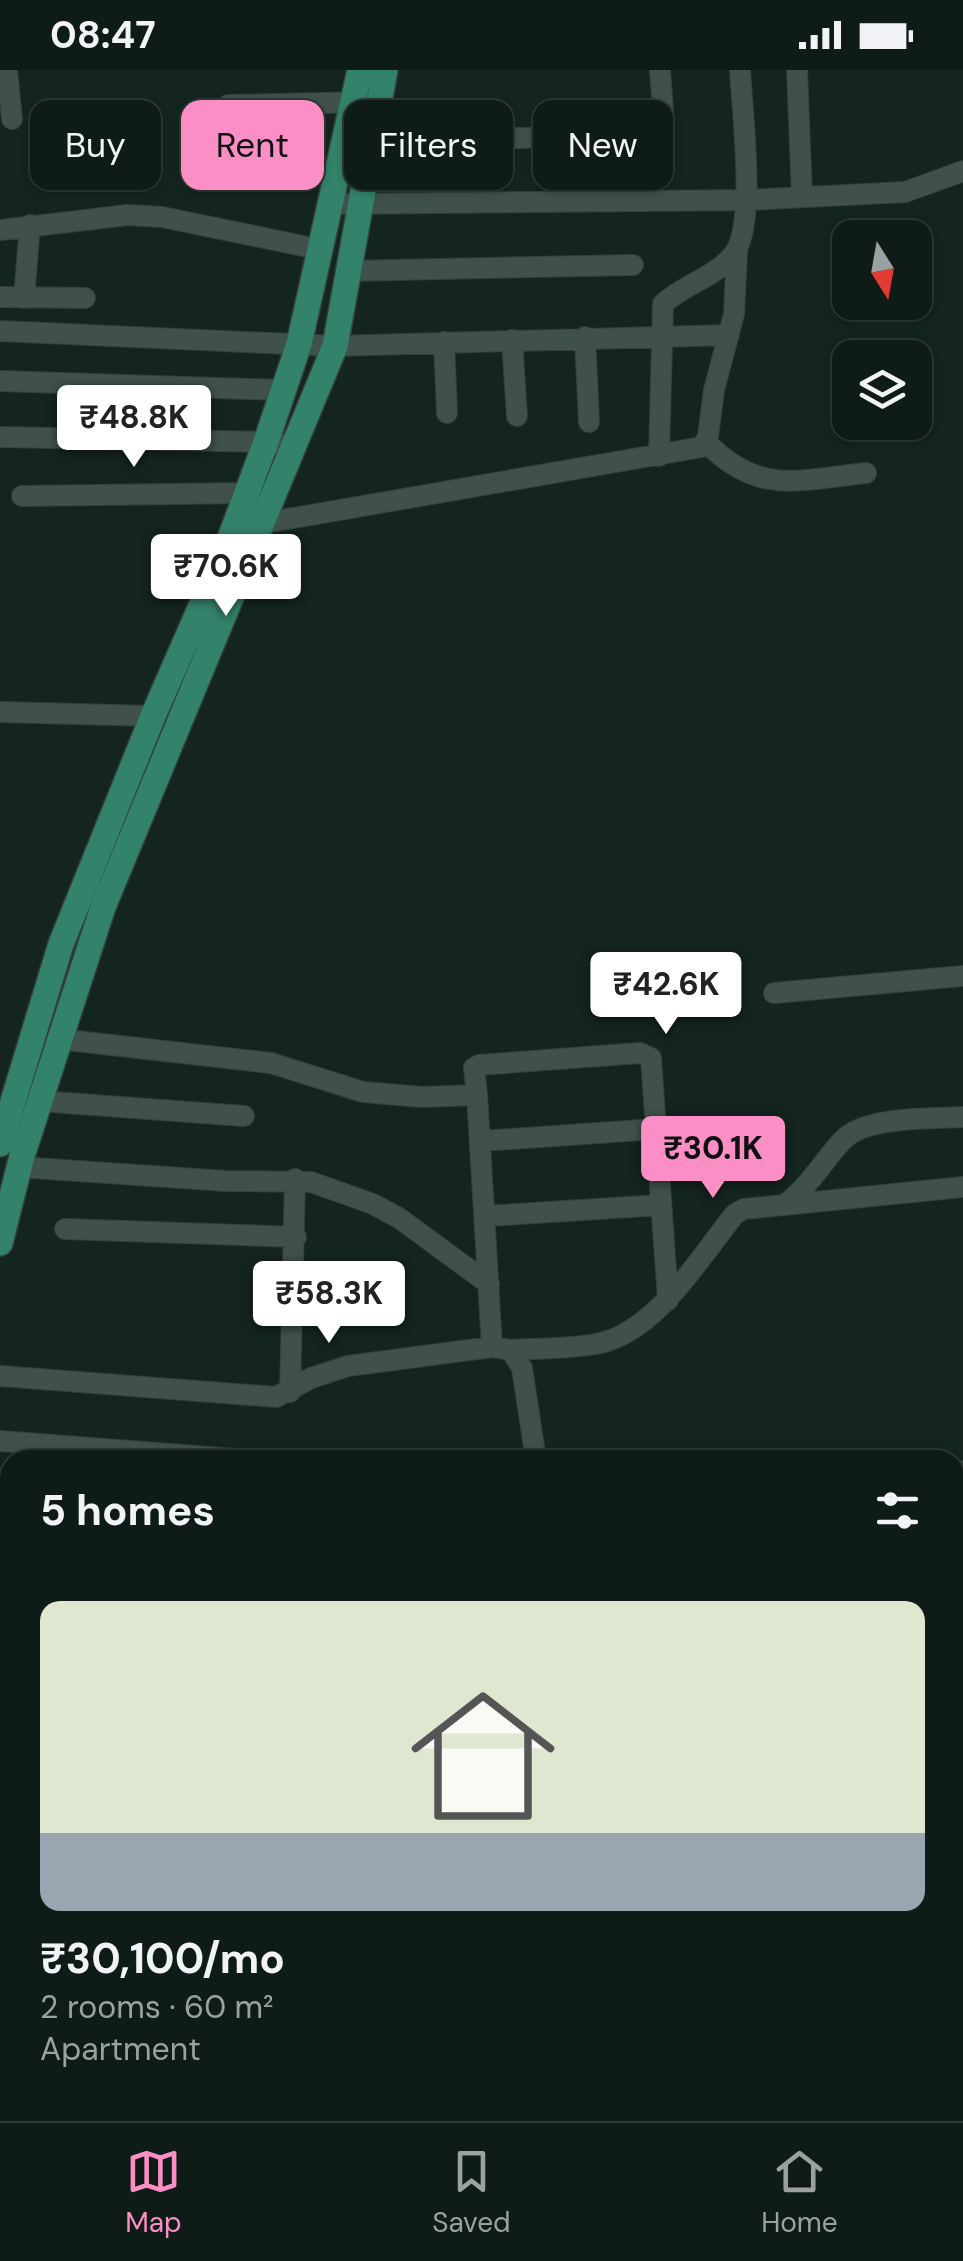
<!DOCTYPE html>
<meta charset="utf-8">
<style>
body{margin:0;font-family:"DM Sans",sans-serif;background:#1d2824;color:#f1f3f6;height:100vh;display:flex;flex-direction:column;font-size:38px;white-space:nowrap}
*{box-sizing:border-box;margin:0}
p{font-size:32px;color:#9ba1a1}
.icon{flex:none;width:55px;height:55px;fill:none;stroke:currentColor;stroke-width:2;stroke-linecap:round;stroke-linejoin:round}
.map{position:relative;flex:1;overflow:hidden}
.sheet{position:absolute;left:0px;top:1380px;width:965px;height:672px;display:flex;flex-direction:column;background:#0f1b17;border-radius:30px 30px 0 0;box-shadow:0 2px 8px #0004,0 0 0 2px #2f3936}
.sheet>*{flex:none}
.hud{position:absolute;left:30px;top:30px;width:905px;height:90px;display:flex;gap:20px}
.needle{width:65px;rotate:169deg}
.tools{position:absolute;left:832px;top:150px;display:grid;gap:20px}
.tools a{display:grid;place-items:center;width:100px;height:100px;border-radius:20px;background:#0f1b17;box-shadow:0 2px 8px #0004,0 0 0 2px #2f3936;font-size:50px}
.price{position:absolute;translate:-50% -85px;padding:0 22px;border-radius:10px;background:#fff;color:#222;font-size:32px;line-height:65px;filter:drop-shadow(0 2px 5px #0008)}
.price::after{content:'';position:absolute;left:50%;top:60px;width:30px;height:22px;margin-left:-15px;background:inherit;clip-path:polygon(0 0,100% 0,50% 100%)}
.price.active{background:#fb8fc5;color:#111}
ul{padding:0;list-style:none}
li{display:grid;align-content:center;gap:20px;height:530px;padding:0 40px}
li span{display:grid;place-items:center;height:310px;border-radius:20px;color:#555}
li>.icon{margin-inline-start:auto}
span .icon{width:180px;height:180px;fill:#fffc;stroke-width:1}
li b{font-size:42px}
h2{display:flex;justify-content:space-between;align-items:center;height:120px;padding:0 40px;font-size:42px}
.pill{padding:0 35px;border-radius:20px;background:#0f1b17;box-shadow:0 2px 8px #0004,0 0 0 2px #2f3936;font-size:35px;line-height:90px}
.pill.active{background:#fb8fc5;color:#111}
.status{display:flex;justify-content:space-between;align-items:center;height:70px;padding:0 50px;background:#0f1b17;direction:ltr}
.status svg{height:28px;fill:currentColor}
.menu{display:flex;justify-content:space-around;align-items:center;height:140px;border-top:2px solid #2f3936;background:#0f1b17;font-size:28px;color:#9ba1a1}
.menu a{display:grid;justify-items:center;gap:5px}
.menu .active{color:#fb8fc5}
.map>svg:first-child{display:block}
</style>
<div class="status"><b>08:47</b><svg viewBox="0 0 49 12"><path d="M0 12V9h3v3zM5 12V6h3v6zM10 12V3h3v9zM15 12V0h3v12zM26 1h20v11H26zM47 4h2v5h-2z"/></svg></div>
<div class="map">
<svg width="963" height="2051" viewBox="0 0 963 2051">
<rect width="100%" height="100%" fill="#14241f"/>
<g fill="none" stroke-linecap="round" stroke-linejoin="round">
<defs>
<path id="minor" d="M7,0L12,49
M797,0L802,127
M228,35L367,32
M374,71L657,65L664,53L660,0
M329,134L747,130L905,122L963,101
M0,160L128,145L162,147L318,179
M347,201L633,195
M0,227L85,228
M24,228L30,155
M0,261L335,276L729,265
M585,267L589,352
M512,270L517,346
M444,272L447,343
M0,311L283,320
M0,367L266,372L294,376
M706,372C758,426 799,410 866,403
M659,386L663,234C683,215 715,207 733,185C757,158 742,39 740,0
M22,426L247,423
M265,453L702,377L708,367L714,320L734,244L737,182
M0,642L153,646
M774,923L963,906
M58,969L271,993L363,1022L422,1027L477,1025L492,1277
M477,1025L474,998L479,995L640,983L651,988L668,1230
M39,1031L244,1046
M482,1071L656,1059
M19,1097L226,1111L311,1112L373,1134L399,1148L489,1214
M787,1133C813,1112 822,1092 843,1070C865,1046 931,1049 963,1047
M486,1146L661,1135
M65,1159L296,1167
M511,1280C539,1278 568,1279 596,1274C656,1263 699,1188 735,1144L744,1139L963,1117
M0,1306L276,1327L311,1308L348,1296L492,1277L511,1280L522,1298L536,1390
M290,1322L295,1109
M0,1371L248,1390
M347,1390H449
M955,1408L963,1401
M0,1425L10,1426
M955,1582L963,1576
M0,1595L10,1596
M955,1692L963,1703
M960,1868L961,1999
M126,2051L137,2042
M357,2051L368,2042"/>
<path id="major" d="M0,1074L61,874L153,646L226,479L266,372L299,274L360,0
M0,1173L22,1086L103,837L335,276L385,0"/>
</defs>
<use href="#minor" stroke="#343f3b" stroke-width="22"/>
<use href="#major" stroke="#343f3b" stroke-width="28"/>
<use href="#minor" stroke="#3f514a" stroke-width="20"/>
<use href="#major" stroke="#33826b" stroke-width="25"/>
<defs>
<path id="rail" d="M955,1484L963,1478
M232,2051L242,2042"/>
</defs>
<use href="#rail" stroke="#7b8884" stroke-width="9"/>
<use href="#rail" stroke="#14241f" stroke-width="5" stroke-dasharray="15" stroke-linecap="butt"/>
</g>
</svg>
<div class="tools">
<a><svg class="needle" viewBox="-14 -14 28 28"><path d="M0-13l5 13h-10z" fill="#e53935"/><path d="M0 13l5-13h-10z" fill="#9ba1a1"/></svg></a>
<a><svg class="icon" aria-label="layers" viewBox="0 0 24 24"><path d="M12 4l9 5-9 5-9-5zM3 14l9 5 9-5"/></svg></a>
</div>
<b class="price" style="left:134px;top:400px">₹48.8K</b>
<b class="price" style="left:226px;top:549px">₹70.6K</b>
<b class="price" style="left:666px;top:967px">₹42.6K</b>
<b class="price active" style="left:713px;top:1131px">₹30.1K</b>
<b class="price" style="left:329px;top:1276px">₹58.3K</b>
<div class="hud">
<a class="pill">Buy</a>
<a class="pill active">Rent</a>
<a class="pill">Filters</a>
<a class="pill">New</a>
</div>
<section class="sheet">
<h2>5 homes<svg class="icon" aria-label="filters" viewBox="0 0 24 24"><path d="M4 7h16M4 17h16"/><circle cx="9" cy="7" r="2"/><circle cx="15" cy="17" r="2"/></svg></h2>
<ul>
<li><span style="background:linear-gradient(#dfe7d0 75%,#9aa5b1 0)"><svg class="icon" aria-label="home" viewBox="0 0 24 24"><path d="M3 11l9-7 9 7M6 9v11h12V9"/></svg></span><div><b>₹30,100/mo</b><p>2 rooms · 60 m²</p><p>Apartment</p></div></li>
</ul>
</section>
</div>
<nav class="menu">
<a class="active"><svg class="icon" aria-label="map" viewBox="0 0 24 24"><path d="M3 6l6-2 6 2 6-2v14l-6 2-6-2-6 2zM9 4v14M15 6v14"/></svg>Map</a>
<a><svg class="icon" aria-label="saved" viewBox="0 0 24 24"><path d="M7 4h10v16l-5-4-5 4z"/></svg>Saved</a>
<a><svg class="icon" aria-label="home" viewBox="0 0 24 24"><path d="M3 11l9-7 9 7M6 9v11h12V9"/></svg>Home</a>
</nav>
